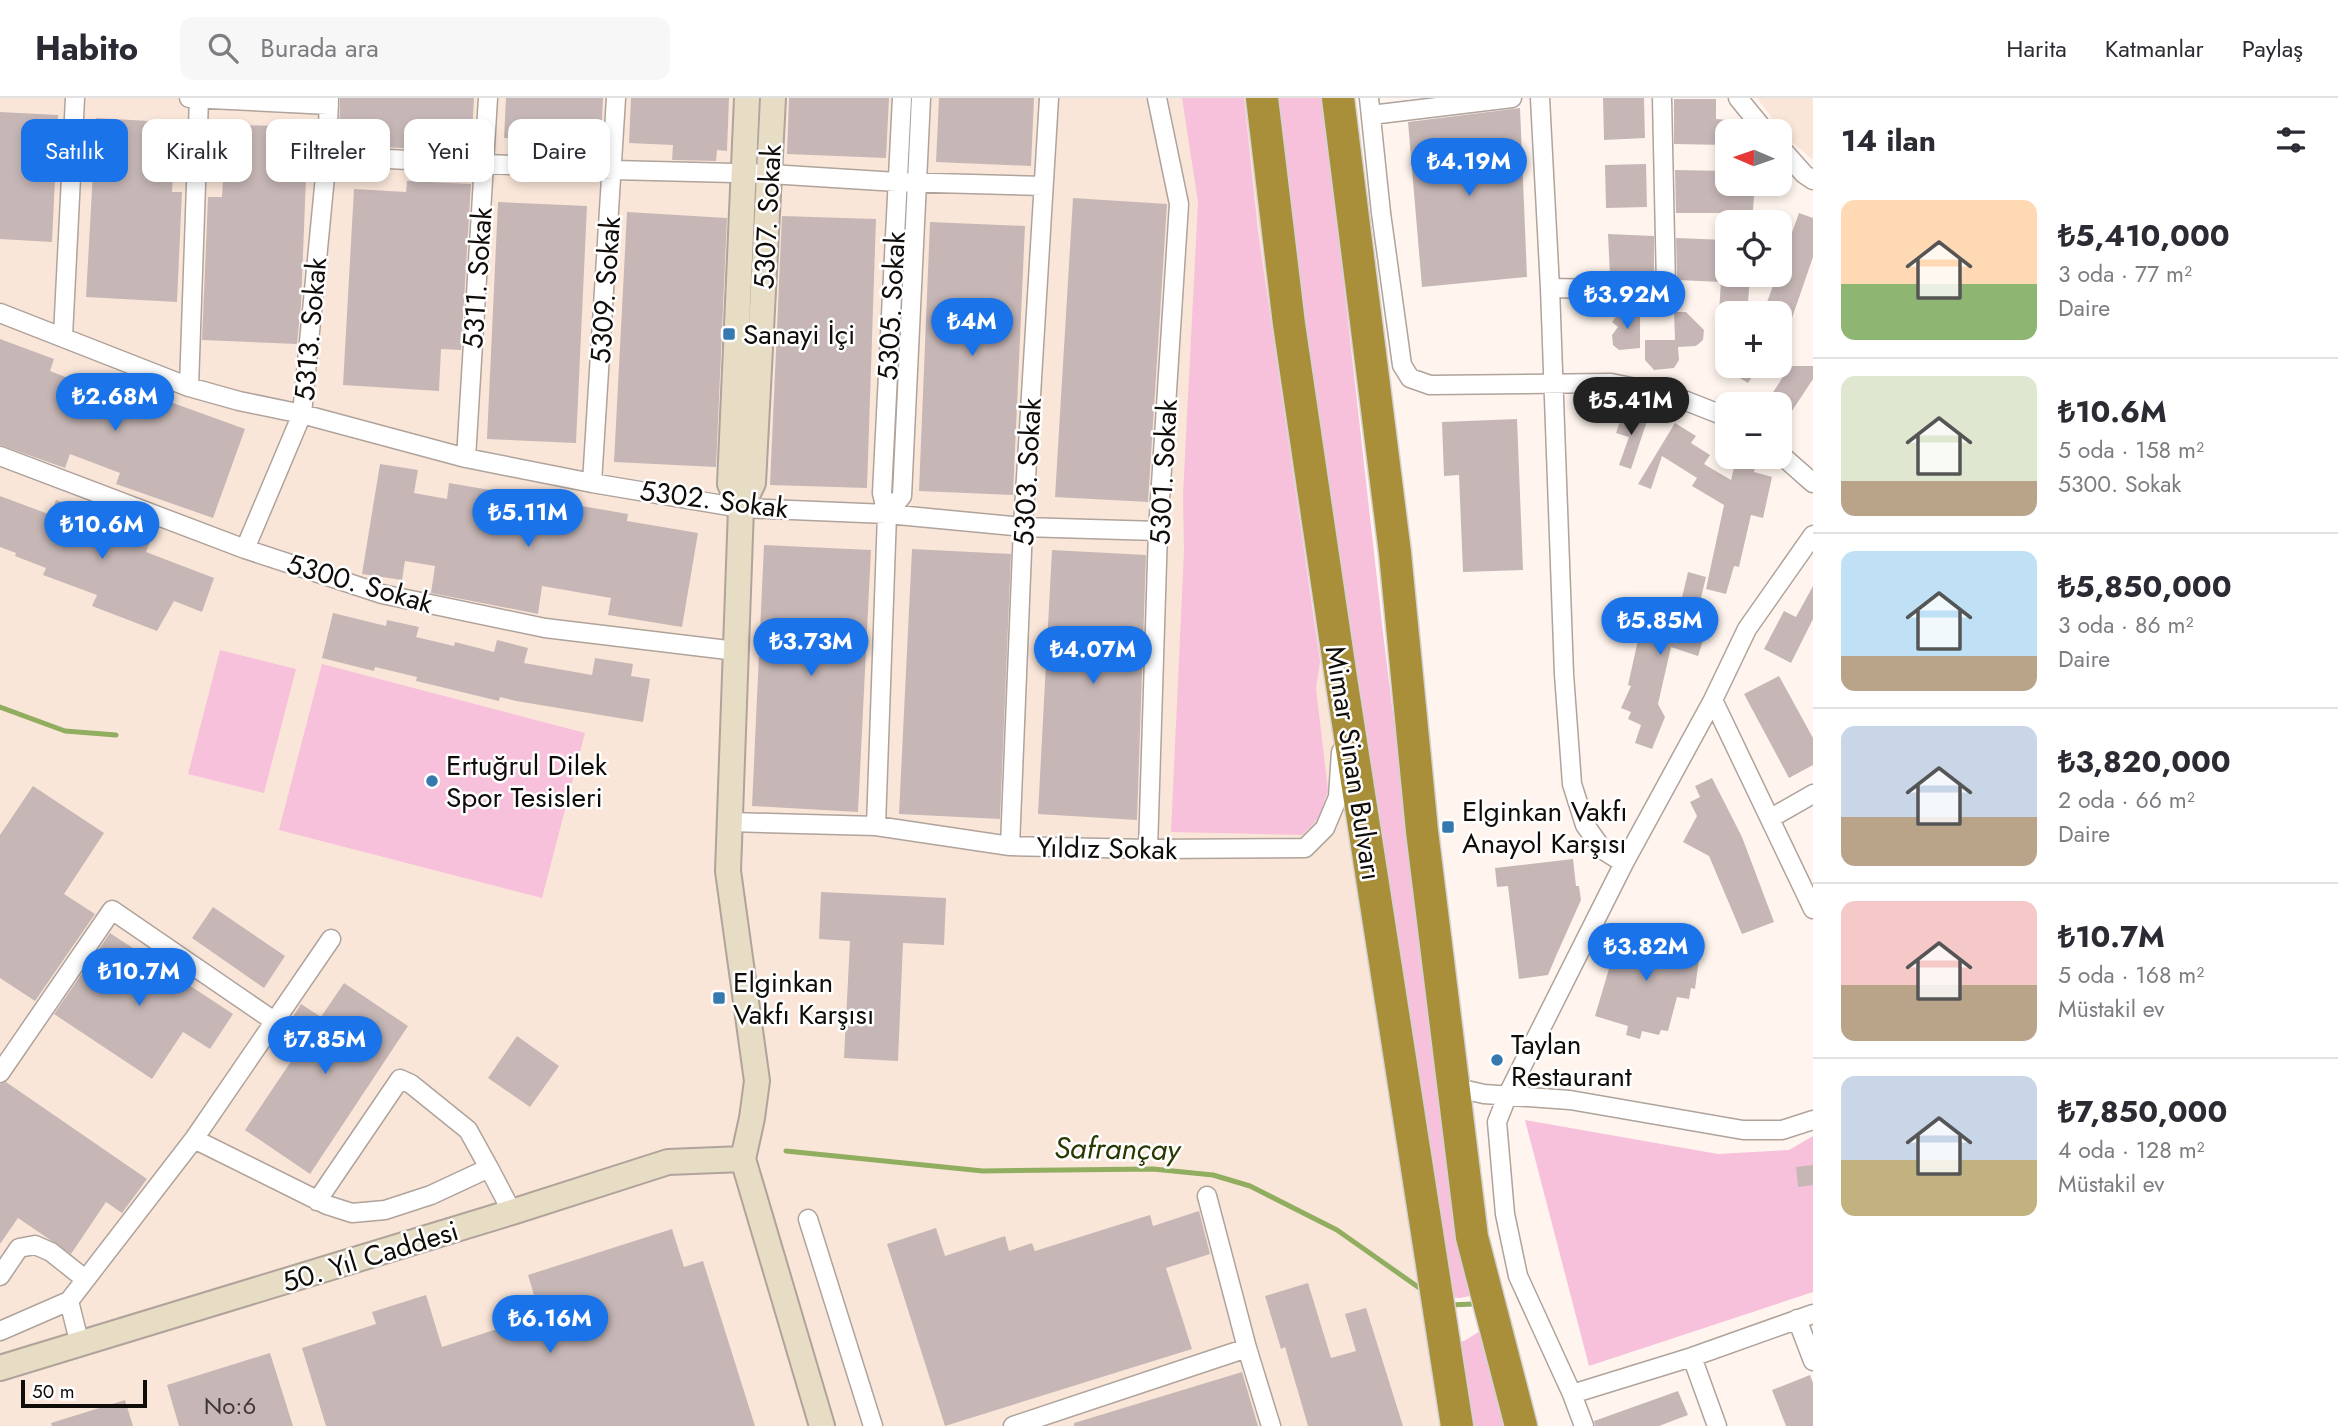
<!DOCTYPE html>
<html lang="tr">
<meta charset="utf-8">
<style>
body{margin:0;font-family:Jost,sans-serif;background:#f7f7f7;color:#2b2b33;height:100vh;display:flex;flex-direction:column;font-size:26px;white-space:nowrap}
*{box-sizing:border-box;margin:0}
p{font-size:23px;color:#7c7c81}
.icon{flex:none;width:38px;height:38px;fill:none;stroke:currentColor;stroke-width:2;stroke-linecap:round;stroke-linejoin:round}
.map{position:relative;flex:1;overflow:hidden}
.drawer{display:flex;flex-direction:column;background:#fff;width:525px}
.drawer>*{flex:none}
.guide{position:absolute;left:21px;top:21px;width:665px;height:63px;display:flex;gap:14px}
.needle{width:46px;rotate:272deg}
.tools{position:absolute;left:1715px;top:21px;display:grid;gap:14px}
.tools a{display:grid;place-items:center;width:77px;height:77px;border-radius:14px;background:#fff;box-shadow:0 4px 10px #0003;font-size:35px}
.scale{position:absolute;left:21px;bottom:18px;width:126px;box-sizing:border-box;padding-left:7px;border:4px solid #100c09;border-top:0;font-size:19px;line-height:24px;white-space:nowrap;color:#100c09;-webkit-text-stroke:5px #fff;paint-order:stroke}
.price{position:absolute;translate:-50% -60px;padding:0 16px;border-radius:24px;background:#1a73e8;color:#fff;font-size:23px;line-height:46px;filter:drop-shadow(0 2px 4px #0008)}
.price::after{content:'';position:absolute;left:50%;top:42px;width:21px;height:16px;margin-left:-10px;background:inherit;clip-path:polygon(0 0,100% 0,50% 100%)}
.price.on{background:#222;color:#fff}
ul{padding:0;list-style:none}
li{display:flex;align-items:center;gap:21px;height:175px;padding:0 28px}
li+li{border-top:2px solid #e1e1e2}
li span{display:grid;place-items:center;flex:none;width:196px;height:140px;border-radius:14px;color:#555}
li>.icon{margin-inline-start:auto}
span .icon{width:84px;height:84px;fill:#fffc;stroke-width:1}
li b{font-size:30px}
h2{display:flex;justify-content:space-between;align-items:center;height:84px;padding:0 28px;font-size:30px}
.tag{padding:0 24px;border-radius:14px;background:#fff;box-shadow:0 4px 10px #0003;font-size:24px;line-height:63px}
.tag.on{background:#1a73e8;color:#fff}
header{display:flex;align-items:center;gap:42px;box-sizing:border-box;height:98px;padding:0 35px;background:#fff;border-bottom:2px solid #e1e1e2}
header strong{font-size:33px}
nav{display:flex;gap:38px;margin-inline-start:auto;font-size:24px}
.search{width:490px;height:63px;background:#f7f7f7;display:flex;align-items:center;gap:18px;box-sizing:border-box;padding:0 24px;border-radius:14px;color:#7c7c81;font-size:26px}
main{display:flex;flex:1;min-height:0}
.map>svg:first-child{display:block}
</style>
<header>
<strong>Habito</strong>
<div class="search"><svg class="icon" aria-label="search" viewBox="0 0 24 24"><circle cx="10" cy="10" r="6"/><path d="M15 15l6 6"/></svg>Burada ara</div>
<nav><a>Harita</a><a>Katmanlar</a><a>Paylaş</a></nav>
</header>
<main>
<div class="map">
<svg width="1813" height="1328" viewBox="0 0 1813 1328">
<rect width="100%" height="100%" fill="#fff5ee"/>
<path fill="#fae6d9" d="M0,0H1251L1309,489L1451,1328H0Z
M1757,0H1813V62L1787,40Z"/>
<path fill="#f7c0db" d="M1182,0H1244L1258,133L1320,563L1316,591L1328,692L1319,720L1302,737L1171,734L1184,453L1183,396L1198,104Z
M1274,0H1323L1383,535L1441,1000L1474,1197L1460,1200L1449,1199L1417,1004L1276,25Z
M220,552L296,571L264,695L188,676Z
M322,566L585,635L542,800L279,732Z
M1525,1022L1718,1056L1789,1052L1813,1038V1194L1589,1268Z
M1480,1233L1504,1328H1467L1453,1244L1464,1243Z"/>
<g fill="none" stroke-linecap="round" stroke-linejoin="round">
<path stroke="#91ad60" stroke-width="5" d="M0,609L65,633L116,637
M786,1053L983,1073L1153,1071L1213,1077L1250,1088L1337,1132L1418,1189
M1449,1207L1473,1206"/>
</g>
<path fill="#c6b7b6" d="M340,0H474L472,37L445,35L444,52L339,47Z
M506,0H603L601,45L504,40Z
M631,0H729L727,53L717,52L716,63L672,62L673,47L629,45Z
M789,0H889L886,60L787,56Z
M939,0H1034L1031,68L936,64Z
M1603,0H1644L1645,40L1604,42Z
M1674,1H1716V21L1727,22V47L1674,46Z
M1520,10L1527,179L1422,189L1408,24Z
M0,14L58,17L52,144L0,141Z
M96,20L185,25L183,62H174L172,94H182L177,204L86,199Z
M210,26L308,29L301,207L297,246L202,242L208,99H222L224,63L209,62Z
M1646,66L1647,109L1606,110L1605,67Z
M1675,72L1727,73V86H1755L1752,124H1723L1724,115H1676Z
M407,83L471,86L461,252L441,251L439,293L343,287L354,91L406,94Z
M1073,100L1167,106L1148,404L1055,399Z
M498,104L587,108L576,345L487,341Z
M627,114L727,120L716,369L614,364Z
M1799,115L1813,120V159L1782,249L1780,248V215H1763L1777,177H1780V168Z
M782,118L876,121L867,390L770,387Z
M930,124L1025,128L1013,397L919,393Z
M1608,136L1654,138V177L1610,178Z
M1676,140L1727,142V178L1750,180L1747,215L1719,214L1721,184L1677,182Z
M1674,214H1686L1704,232L1703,242L1696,248L1678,249L1679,262L1674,270L1654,272L1645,262V242H1675Z
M1619,215H1640V250L1619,252L1613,247L1612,237L1618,229L1612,224Z
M0,241L54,261L50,273L143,309L148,296L245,331L213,420L116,386L120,375L70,356L65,370L0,347Z
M1720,268H1759L1748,285Z
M1790,268H1813V281L1790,316L1780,309V306L1768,302Z
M1623,314L1647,323L1631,371L1619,367L1629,339L1616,335Z
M1517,321L1523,472L1463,474L1459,377L1444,378L1442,324Z
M1675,325L1696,338L1691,345L1710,357L1704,366L1731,382L1735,365L1755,370L1754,374L1772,379L1763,420L1751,417L1739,469L1734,468L1726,496L1706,491L1724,407L1692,388L1697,380L1662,358L1651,391L1638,386Z
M380,366L418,372L414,395L447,401L449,385L628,416L627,423L698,435L682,529L608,517L611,500L542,488L538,516L431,495L435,468L405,463L402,482L362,476Z
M0,398L51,417L56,402L152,438L146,454L214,480L202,514L174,503L157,533L92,508L97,497L43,477L46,470L15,458L16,455L0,449Z
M764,447L871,452L858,714L752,708Z
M912,451L1011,456L1000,721L899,716Z
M1052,452L1146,457L1137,722L1038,716Z
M1688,474L1706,479L1694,529L1706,533L1698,558L1671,549L1658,606L1665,619L1652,651L1635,645L1641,627L1628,621L1631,614L1621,610L1631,588L1628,587L1638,542L1625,540L1628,514L1677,521Z
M1813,488V521L1791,565L1764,551L1784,513L1796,519Z
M333,515L386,528L387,522L419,529L416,539L454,548L455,544L494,554L497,542L528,550L524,565L592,577L595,560L633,566L631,578L650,581L643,624L516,603L500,599L499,603L416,583L417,579L375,569L374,573L322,560Z
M1779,578L1813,640V667L1789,680L1744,596Z
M1712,680L1742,739L1774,824L1742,836L1709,758L1683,744L1697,718L1690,704L1700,699L1695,688Z
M33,688L104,735L64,796L95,816L35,903L0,880V737Z
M1573,761L1576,788H1579L1581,802L1556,858L1548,877L1519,881L1508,788L1497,789L1495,770Z
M821,794L946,800L944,847L903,845L898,963L844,960L850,843L819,841Z
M213,809L285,858L264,890L192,840Z
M1621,830L1692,852L1691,861H1699L1695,891L1691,890L1689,901L1677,899L1668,933L1661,932L1659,937L1642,933L1640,941L1626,937L1628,928L1595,918Z
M110,835L233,916L210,951L183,934L152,981L54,916Z
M344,885L408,928L310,1076L245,1032L304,944L285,931L301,906L321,919Z
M517,938L559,968L530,1009L488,980Z
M6,984L147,1081L122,1115L106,1104L71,1156L18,1120L0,1146V986Z
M1813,1067V1087L1798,1089L1796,1069Z
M1199,1113L1210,1156L1166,1170L1192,1251L945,1328L887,1146L936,1130L945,1158L1005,1138L1009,1153L1032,1145L1035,1153L1150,1117L1153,1128Z
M672,1131L684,1169L703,1163L755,1328H326L302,1250L376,1226L372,1214L426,1197L442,1249L540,1217L528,1177Z
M1308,1185L1331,1260L1356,1253L1345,1216L1366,1210L1403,1328H1308L1285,1249L1281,1251L1265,1198Z
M270,1255L293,1328H179L167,1287Z
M1242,1274L1258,1328H1074V1325Z
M1810,1277L1813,1285V1328H1786L1772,1292Z
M1678,1293L1688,1317L1659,1328H1595L1594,1323Z
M125,1302L133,1328H52L51,1325Z"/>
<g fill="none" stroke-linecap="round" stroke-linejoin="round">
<defs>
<path id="street" d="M189,0L329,7
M1369,0L1381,115L1402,267L1410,280L1430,287L1611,285L1671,297L1727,319
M1540,0L1550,190L1564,576L1572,686L1585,727L1603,752L1624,765
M1738,0L1765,33
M1371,17L1512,0
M1780,49L1804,76L1813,82
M327,58L613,72L770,76L897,84L1043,88
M1550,190L1659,192L1666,188L1662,0
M0,215L189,289L239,303L302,316L466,360L592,385L741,410L887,416L1023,429L1158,433
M63,238L75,0
M189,289L199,0
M1780,356L1813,385
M0,358L245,451L382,496L545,530L736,553
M466,360L488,0
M592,385L616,0
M887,416L902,398L921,0
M245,451L302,316L327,58L329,0
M1713,602L1813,811
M1771,720L1813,696
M730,724L876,728L1010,748L1148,751L1305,750L1325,730L1338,699L1341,654
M876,728L887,416L882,395L902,0
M1010,748L1023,429L1049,0
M1148,751L1158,433L1179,106L1157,0
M0,975L112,812L274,923
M1453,989L1484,996L1570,1002L1743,1032H1782L1813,1022
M194,1041L327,1107L352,1115L385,1112L431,1097L489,1070L512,1114
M1207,1098L1247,1250
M317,1103L400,981L411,986L468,1032L489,1070
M808,1121L873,1328
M0,1178L19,1150L35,1147L51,1154L85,1181
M69,1203L80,1247
M1797,1221L1813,1263
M0,1233L69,1203L194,1041L331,841
M1692,1259L1717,1328
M1572,1296L1692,1259L1813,1216
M1013,1328L1247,1250L1271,1328
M1584,1328L1572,1296L1518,1178L1505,1116L1497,1024L1508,996L1624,765L1713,602L1747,531L1813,437"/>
<path id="secondary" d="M773,0L753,385L741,410L728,773L757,983L752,1020L743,1061L822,1328
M741,410L730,386L747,0
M0,1270L512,1114L668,1064L743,1061"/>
<path id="highway" d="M1262,0L1289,226L1341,580L1457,1328
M1338,0L1395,455L1422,733L1472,1139L1521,1328"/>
</defs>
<use href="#street" stroke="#afa39b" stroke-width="21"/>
<use href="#secondary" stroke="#afa39b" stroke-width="28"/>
<use href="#highway" stroke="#d4d3d3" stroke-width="35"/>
<use href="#street" stroke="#fff" stroke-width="18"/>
<use href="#secondary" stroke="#e6ddc4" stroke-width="24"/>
<use href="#highway" stroke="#aa8f3b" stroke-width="32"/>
</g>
<g fill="#3679af" stroke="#fff" stroke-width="2.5">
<rect x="722" y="229" width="14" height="14" rx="3.5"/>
<circle cx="432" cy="683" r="7"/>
<rect x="1441" y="722" width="14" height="14" rx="3.5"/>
<rect x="712" y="893" width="14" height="14" rx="3.5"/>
<circle cx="1497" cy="962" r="7"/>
</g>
<g text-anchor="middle" stroke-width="5" stroke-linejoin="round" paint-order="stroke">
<g font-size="24" fill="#3e3734">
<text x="230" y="1316">No:6</text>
</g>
<g font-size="28" fill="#100c09" stroke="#fff">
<text transform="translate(767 119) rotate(-87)" y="10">5307. Sokak</text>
<text transform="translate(477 180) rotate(-86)" y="10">5311. Sokak</text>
<text transform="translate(605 192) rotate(-86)" y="10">5309. Sokak</text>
<text transform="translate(891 208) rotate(-87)" y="10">5305. Sokak</text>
<text transform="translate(310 231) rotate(-85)" y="10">5313. Sokak</text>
<text transform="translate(1027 374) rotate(-87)" y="10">5303. Sokak</text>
<text transform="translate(1163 374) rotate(-87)" y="10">5301. Sokak</text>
<text transform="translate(714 401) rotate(7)" y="10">5302. Sokak</text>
<text transform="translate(360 485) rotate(16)" y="10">5300. Sokak</text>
<text transform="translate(1354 665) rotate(81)" y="10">Mimar Sinan Bulvarı</text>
<text transform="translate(1107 750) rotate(1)" y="10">Yıldız Sokak</text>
<text transform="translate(370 1158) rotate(-17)" y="10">50. Yıl Caddesi</text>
</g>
<g font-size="28" fill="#100c09" stroke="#fff" text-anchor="start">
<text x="743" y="246">Sanayi İçi</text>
<text x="446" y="677">Ertuğrul Dilek<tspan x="446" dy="32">Spor Tesisleri</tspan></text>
<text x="1462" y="723">Elginkan Vakfı<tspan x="1462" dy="32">Anayol Karşısı</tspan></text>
<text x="733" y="894">Elginkan<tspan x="733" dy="32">Vakfı Karşısı</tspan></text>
<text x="1511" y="956">Taylan<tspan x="1511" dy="32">Restaurant</tspan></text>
</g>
<g font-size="30" font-style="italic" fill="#283800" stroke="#fff">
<text transform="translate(1117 1051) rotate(1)" y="10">Safrançay</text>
</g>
</g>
</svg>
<div class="tools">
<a><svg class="needle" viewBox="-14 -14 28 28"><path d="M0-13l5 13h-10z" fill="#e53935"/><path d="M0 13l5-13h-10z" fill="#7c7c81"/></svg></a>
<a><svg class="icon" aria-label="locate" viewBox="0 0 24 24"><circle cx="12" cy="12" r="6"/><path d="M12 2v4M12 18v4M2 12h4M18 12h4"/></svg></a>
<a>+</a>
<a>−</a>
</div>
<div class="scale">50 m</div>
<b class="price" style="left:1469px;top:100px">₺4.19M</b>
<b class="price" style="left:1627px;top:233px">₺3.92M</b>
<b class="price" style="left:972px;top:260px">₺4M</b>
<b class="price" style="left:115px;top:335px">₺2.68M</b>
<b class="price on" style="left:1631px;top:339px">₺5.41M</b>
<b class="price" style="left:528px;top:451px">₺5.11M</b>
<b class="price" style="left:102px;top:463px">₺10.6M</b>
<b class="price" style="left:1660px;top:559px">₺5.85M</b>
<b class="price" style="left:811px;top:580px">₺3.73M</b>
<b class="price" style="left:1093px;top:588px">₺4.07M</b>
<b class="price" style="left:1646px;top:885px">₺3.82M</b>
<b class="price" style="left:139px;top:910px">₺10.7M</b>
<b class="price" style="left:325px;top:978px">₺7.85M</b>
<b class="price" style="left:550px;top:1257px">₺6.16M</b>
<div class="guide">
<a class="tag on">Satılık</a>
<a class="tag">Kiralık</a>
<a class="tag">Filtreler</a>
<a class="tag">Yeni</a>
<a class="tag">Daire</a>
</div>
</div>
<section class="drawer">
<h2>14 ilan<svg class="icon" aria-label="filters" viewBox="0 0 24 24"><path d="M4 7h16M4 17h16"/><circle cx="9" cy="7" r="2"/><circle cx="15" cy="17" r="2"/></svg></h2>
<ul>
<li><span style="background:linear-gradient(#ffd9b3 60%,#8fb573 0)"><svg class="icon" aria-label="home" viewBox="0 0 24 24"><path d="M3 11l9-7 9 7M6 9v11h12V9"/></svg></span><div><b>₺5,410,000</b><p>3 oda · 77 m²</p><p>Daire</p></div></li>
<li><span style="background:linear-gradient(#dfe7d0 75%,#b9a48a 0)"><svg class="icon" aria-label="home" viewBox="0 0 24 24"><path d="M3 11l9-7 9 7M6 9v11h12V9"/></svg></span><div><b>₺10.6M</b><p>5 oda · 158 m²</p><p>5300. Sokak</p></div></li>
<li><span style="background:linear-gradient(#bfe0f5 75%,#b9a48a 0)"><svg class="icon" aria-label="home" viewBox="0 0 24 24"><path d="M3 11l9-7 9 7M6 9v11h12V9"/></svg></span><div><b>₺5,850,000</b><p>3 oda · 86 m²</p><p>Daire</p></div></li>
<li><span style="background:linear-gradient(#c9d6e8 65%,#b9a48a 0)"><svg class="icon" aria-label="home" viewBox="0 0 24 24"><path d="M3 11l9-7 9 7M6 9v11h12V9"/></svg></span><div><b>₺3,820,000</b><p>2 oda · 66 m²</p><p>Daire</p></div></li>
<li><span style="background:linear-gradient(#f6c9c9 60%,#b9a48a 0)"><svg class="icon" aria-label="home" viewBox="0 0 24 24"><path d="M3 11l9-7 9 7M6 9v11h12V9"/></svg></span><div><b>₺10.7M</b><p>5 oda · 168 m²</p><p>Müstakil ev</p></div></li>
<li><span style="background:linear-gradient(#c9d6e8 60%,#c2b280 0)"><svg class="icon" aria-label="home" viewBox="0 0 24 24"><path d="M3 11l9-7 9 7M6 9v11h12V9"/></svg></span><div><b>₺7,850,000</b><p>4 oda · 128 m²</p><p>Müstakil ev</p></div></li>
</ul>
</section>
</main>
